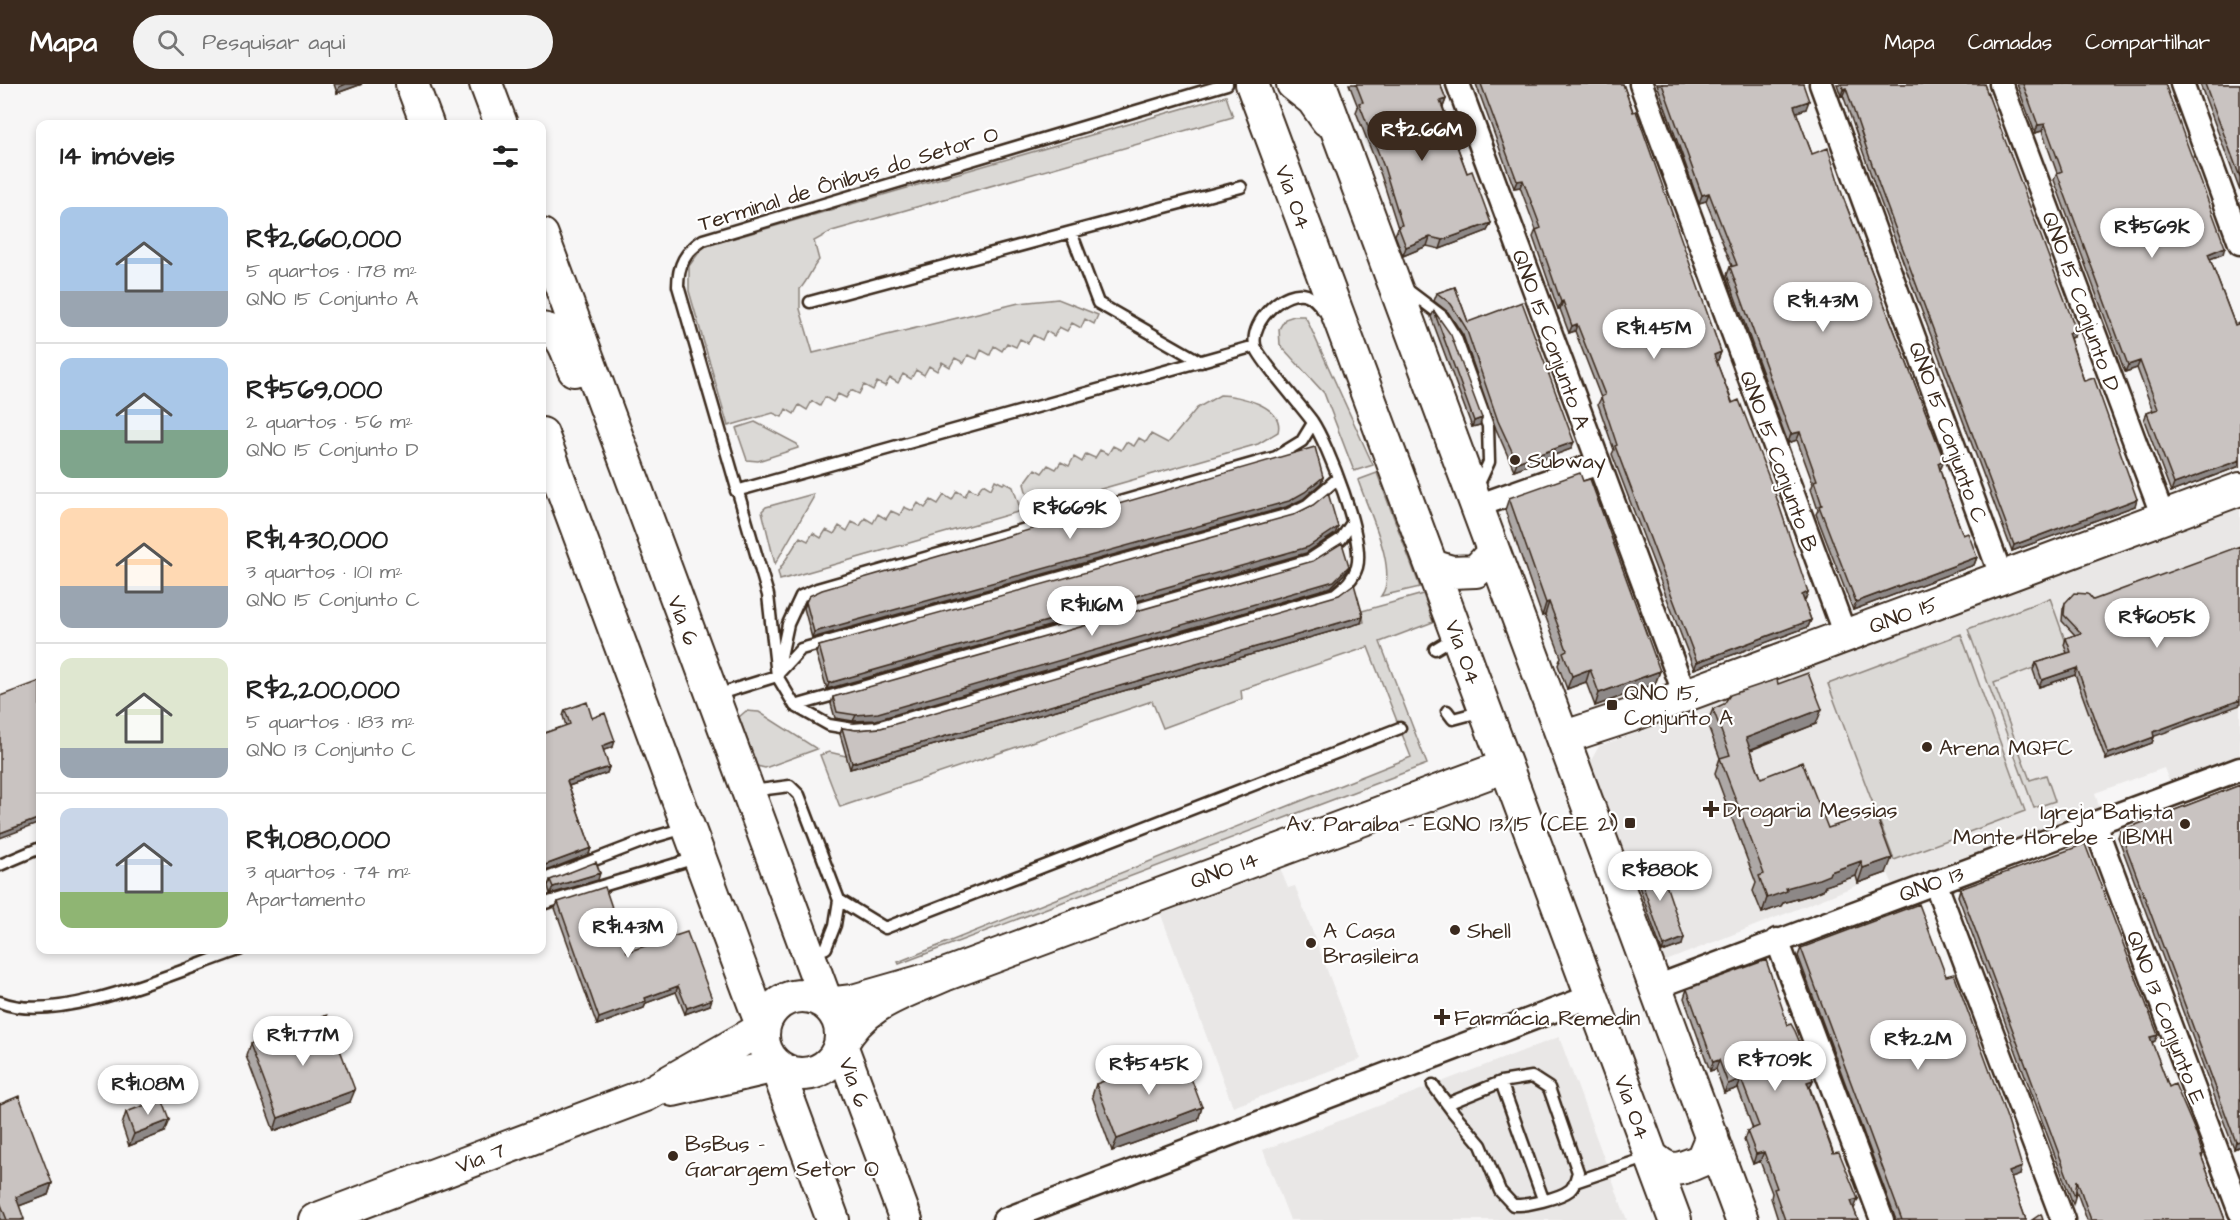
<!DOCTYPE html>
<html lang="pt">
<meta charset="utf-8">
<style>
body{margin:0;font-family:"Architects Daughter",sans-serif;background:#f2f2f2;color:#222;height:100vh;display:flex;flex-direction:column;font-size:22px;white-space:nowrap}
*{box-sizing:border-box;margin:0}
p{font-size:20px;color:#767676}
.icon{flex:none;width:33px;height:33px;fill:none;stroke:currentColor;stroke-width:2;stroke-linecap:round;stroke-linejoin:round}
.map{position:relative;flex:1;overflow:hidden}
.drawer{position:absolute;left:36px;top:36px;width:510px;height:834px;display:flex;flex-direction:column;background:#fff;border-radius:12px;box-shadow:0 3px 9px #0003}
.drawer>*{flex:none}
.price{position:absolute;translate:-50% -51px;padding:0 14px;border-radius:21px;background:#fff;color:#222;font-size:20px;line-height:39px;filter:drop-shadow(0 2px 3px #0008)}
.price::after{content:'';position:absolute;left:50%;top:36px;width:18px;height:14px;margin-left:-9px;background:inherit;clip-path:polygon(0 0,100% 0,50% 100%)}
.price.on{background:#3b2a1e;color:#fff}
ul{padding:0;list-style:none}
li{display:flex;align-items:center;gap:18px;height:150px;padding:0 24px}
li+li{border-top:2px solid #e0e0e0}
li span{display:grid;place-items:center;flex:none;width:168px;height:120px;border-radius:12px;color:#555}
li>.icon{margin-inline-start:auto}
span .icon{width:72px;height:72px;fill:#fffc;stroke-width:1}
li b{font-size:26px}
h2{display:flex;justify-content:space-between;align-items:center;height:72px;padding:0 24px;font-size:26px}
header{display:flex;align-items:center;gap:36px;box-sizing:border-box;height:84px;padding:0 30px;background:#3b2a1e;color:#fff}
header strong{font-size:28px}
nav{display:flex;gap:33px;margin-inline-start:auto;font-size:21px}
.search{width:420px;height:54px;background:#f2f2f2;display:flex;align-items:center;gap:15px;box-sizing:border-box;padding:0 21px;border-radius:33px;color:#767676;font-size:22px}
.map>svg:first-child{display:block}
</style>
<header>
<strong>Mapa</strong>
<div class="search"><svg class="icon" aria-label="search" viewBox="0 0 24 24"><circle cx="10" cy="10" r="6"/><path d="M15 15l6 6"/></svg>Pesquisar aqui</div>
<nav><a>Mapa</a><a>Camadas</a><a>Compartilhar</a></nav>
</header>
<div class="map">
<svg width="2240" height="1136" viewBox="0 0 2240 1136">
<rect width="100%" height="100%" fill="#f7f6f6"/>
<filter id="ink" filterUnits="userSpaceOnUse"><feTurbulence type="fractalNoise" baseFrequency=".0167" numOctaves="2"/><feDisplacementMap in="SourceGraphic" scale="12" xChannelSelector="R" yChannelSelector="G"/><feConvolveMatrix kernelMatrix="1 2 1 2 8 2 1 2 1" color-interpolation-filters="sRGB"/></filter>
<g filter="url(#ink)">
<path fill="#e9e7e6" d="M2240,418V674L2170,700L2164,684L2095,709L2100,726L1893,801L1888,789L1661,879L1588,682L1599,662L1671,637V632Z
M1278,779L1288,804L1295,802L1361,975L1233,1023L1158,823Z
M1559,953L1627,1136H1290L1263,1066Z"/>
<path fill="#dbd9d6" stroke="#8b827a" stroke-width="1.5" d="M1226,12L1233,33L832,147L814,157L819,176C811,185 809,195 800,205V225L813,269L1019,219L1058,215L1098,231L1094,240L1085,235L1081,244L1072,239L1067,247L1059,243L1054,252L1046,247L1042,256L1033,251L1028,259L1020,255L1016,263L1007,259L1002,267L994,262L990,271L981,266L977,275L968,271L964,279L955,274L950,283L942,278L937,287L929,282L924,291L916,286L911,295L903,290L898,299L890,294L885,302L877,298L873,306L864,301L859,310L851,306L846,314L838,310L833,318L825,313L820,322L812,317L807,326L799,321L794,330L786,325L782,333L773,329L728,342L689,207V182L703,163Z
M1294,232H1304L1307,236L1373,381L1354,387L1324,309L1280,261L1279,245L1285,235Z
M1220,311C1238,311 1285,322 1278,348L1258,360L1031,425L1024,400L1035,385L1042,389L1048,381L1056,385L1061,378L1069,382L1074,373L1082,378L1086,370L1095,374L1100,366L1108,370L1113,362L1121,366L1126,358L1134,362L1139,354L1146,358L1151,350L1168,359L1197,324Z
M755,338L797,360L798,364L758,377L747,376L736,344Z
M1377,389L1420,503L1381,512C1400,487 1367,424 1358,396Z
M995,396L1003,400L1005,398L1013,403L1021,427L780,496L778,488L800,453L808,457L813,449L821,454L826,446L834,450L839,442L847,447L852,438L860,442L865,434L873,439L878,430L886,435L891,427L900,431L904,423L913,427L918,419L925,424L931,416L938,420L944,411L952,416L957,407L965,412L969,404L977,408L983,400L991,405Z
M813,410V414L775,480L762,427L766,423Z
M1423,510L1433,538L1380,558L1427,680L899,880L898,878L1411,673L1368,563L1241,606L1242,615L1163,644L1152,617L840,723L820,671L829,668L850,673L854,684L1364,538L1362,527Z
M2050,514L2070,570L1994,599L2030,696L2046,691L2055,717L2034,724L1968,545Z
M1961,550L2025,727L1894,776L1828,600Z
M746,627L759,628L817,665L765,684L757,682L739,633Z"/>
<g fill="none" stroke-linecap="round" stroke-linejoin="round">
<defs>
<path id="lane" d="M1405,204L1442,232L1456,254L1488,342L1489,378L1477,404
M810,218L1071,148
M1201,278L1098,219L1071,148L1241,103
M736,407L1255,262
M1435,565L1455,553
M779,582L788,540L801,512L817,505L1276,373L1302,357L1313,339
M777,591L801,565L1289,430L1307,421L1338,394
M777,592L768,511L678,202C678,181 685,168 703,156L1227,0
M716,611L777,592L795,622L829,641L853,645L877,643L1335,510C1345,502 1353,496 1357,483C1365,455 1328,361 1312,337C1302,323 1257,272 1255,261C1250,237 1285,203 1307,211C1314,214 1319,220 1323,226
M795,622L1309,476L1341,455L1352,439
M1447,627L1453,635L1483,627
M751,707L790,702L799,711L839,816L835,841L826,864L811,870
M0,781L40,764
M542,796L654,753L685,744
M839,816L885,844L1400,644
M542,820L696,774
M0,918C58,942 180,886 239,866
M1501,998L1543,1115
M1433,1001L1453,1028L1481,1061L1500,1107L1513,1121C1526,1122 1560,1114 1570,1106C1575,1102 1576,1094 1578,1088L1549,1004L1532,993L1501,998L1447,1020
M1575,1098L1649,1073"/>
<path id="street" d="M1458,0L1685,611
M1641,0L1845,551
M1821,0L2002,494
M2001,0L2163,433
M2182,0L2240,159
M1477,422L1599,379
M2094,739L2240,1128
M1935,798L2063,1136
M1777,856L1882,1136
M1656,903L2240,685
M1004,1136L1592,912"/>
<path id="secondary" d="M412,0L427,40
M486,0L501,40
M1252,0L1675,1136
M1293,0L1313,16L1327,36
M1320,0L1742,1136
M542,151L827,920L853,917L944,891
M542,245C564,248 567,267 574,286
M1432,482L1451,488L1476,487L1493,469
M1565,653L1635,630L2240,405
M763 951a39 39 0 1 1 78 0a39 39 0 1 1-78 0Z
M673,1006L776,982L833,1136
M1651,1072C1672,1091 1678,1086 1702,1076L1712,1052
M315,1136L646,1011L763,944L542,350
M906,1136L841,961C865,918 901,910 944,891L1506,682"/>
</defs>
<use href="#lane" stroke="#3b2a1e" stroke-width="15"/>
<use href="#street" stroke="#3b2a1e" stroke-width="27"/>
<use href="#secondary" stroke="#3b2a1e" stroke-width="36"/>
<use href="#lane" stroke="#fff" stroke-width="10"/>
<use href="#street" stroke="#fff" stroke-width="22"/>
<use href="#secondary" stroke="#fff" stroke-width="32"/>
</g>
<path fill="#ada8a6" stroke="#3b2a1e" stroke-width="1.5" d="M334,0H362L337,9Z
M1349,0H1440L1446,15L1443,23L1467,89L1491,139L1487,147L1440,165L1427,162L1403,172L1395,151L1398,144L1381,91L1356,28L1358,23Z
M1476,0H1623L1721,268L1718,276L1716,277L1808,508L1805,516H1804L1811,536L1808,543L1694,585L1612,370L1614,366L1598,320L1601,314L1575,247L1569,249L1560,225H1558L1533,153L1536,146L1520,103L1514,104Z
M1657,0H1803L1806,25L1796,28L1812,70L1843,113L1944,376L1941,384L1940,385L1945,403L1963,451L1977,473L1974,481L1853,526L1816,430L1818,426L1811,405L1813,400L1797,356L1788,359L1727,191L1730,183L1732,182L1706,117L1699,119Z
M1837,0H1984L2074,253L2070,254L2084,297L2135,422L2012,467L1877,108L1843,11L1841,12Z
M2017,0H2165L2223,170L2210,175L2235,241L2240,239V382L2171,408L2144,336L2147,329L2153,327L2137,284L2125,288L2054,96L2057,89L2042,47L2035,49Z
M2200,0H2240V107Z
M1455,203L1468,238L1571,365L1514,386L1496,345L1463,251L1448,228L1434,217L1437,209Z
M1434,227L1480,341L1472,343L1431,233Z
M1323,393L1321,399L1303,415L1286,423L812,554L804,524L809,512Z
M1509,414L1660,587L1655,600L1595,622L1586,598L1567,605L1558,581L1561,573L1545,531L1542,532L1505,426Z
M1335,450L1306,469L827,605L816,569L819,562Z
M1349,482L1346,488L1331,503L876,636L853,637L835,634L831,620L833,613Z
M2065,519L2154,653L2152,659L2106,676L2075,591L2039,603L2033,586L2036,579L2067,569L2064,561L2066,554L2075,551L2062,537L2063,525Z
M1363,532L1361,539L850,685L840,650L842,644L856,646L881,644Z
M1778,600L1816,640L1751,666L1761,694L1828,744L1886,789L1858,799L1856,792L1825,802L1823,806L1813,810L1783,819L1781,822L1762,829L1753,807L1756,799L1715,689L1720,674L1707,639L1713,625Z
M565,626L592,634L613,663L603,666L609,683L607,689L569,702L591,764L589,770L543,788L542,785V650L566,642L563,632Z
M2240,701V1062L2234,1065L2118,753L2120,747Z
M1655,778L1682,861L1662,868L1634,788L1636,782Z
M550,796H598L550,810L548,802Z
M1960,805L2155,957L2152,959L2169,1003L2203,1070L2202,1074L2225,1136H2087L2076,1106L2075,1113L2073,1120L1958,812Z
M558,818L627,868L710,921L685,930L676,908L646,919L644,924L597,941L555,824Z
M1801,864L2020,1091L2011,1094L2026,1136H1896L1798,872Z
M1687,905L1788,941L1813,996L1810,1004L1858,1136H1778L1771,1114L1772,1109L1760,1077L1753,1080L1744,1056L1747,1047L1753,1045L1738,1004L1724,1009L1716,985L1710,987L1684,914Z
M250,960L350,1018L274,1047L246,972Z
M1096,1000L1202,1023L1198,1036L1112,1067L1092,1012Z
M0,1020L52,1099L48,1111L19,1122L24,1136H0Z
M126,1028L165,1048L129,1062L122,1041Z"/>
<path fill="#8d8887" stroke="#3b2a1e" stroke-width="1.5" d="M346,0H362L337,9L339,3Z
M1846,4L1843,11L1841,12L1843,5Z
M1446,15L1443,23L1440,17Z
M1809,17L1806,25L1791,30L1794,22Z
M2045,40L2042,47L2035,49L2038,41Z
M1523,96L1520,103L1514,104L1517,97Z
M1709,109L1706,117L1699,119L1702,111Z
M1491,139L1487,147L1440,165L1443,156Z
M1430,153L1427,162L1403,172L1406,163Z
M2225,163L2223,170L2205,177L2208,170Z
M1563,217L1560,225H1558L1561,218Z
M1577,240L1575,247L1569,249L1572,242Z
M2076,246L2074,253L2065,255L2068,249Z
M1721,268L1718,276L1711,278L1714,271Z
M2140,277L2137,284L2125,288L2128,281Z
M1482,334L1480,341L1472,343L1474,337Z
M1800,348L1797,356L1788,359L1791,350Z
M1574,358L1571,365L1514,386L1517,378Z
M1944,376L1941,384L1935,387L1938,379Z
M2240,376V382L2171,408L2174,400Z
M1323,393L1321,399L1303,415L1286,423L812,554L814,548Z
M2137,415L2135,422L2012,467L2014,461Z
M1338,443L1335,450L1306,469L827,605L829,599Z
M1977,473L1974,481L1853,526L1856,518Z
M1349,482L1346,488L1331,503L876,636L853,637L856,631Z
M1808,508L1805,516L1799,518L1802,511Z
M1549,518L1545,531L1542,532L1546,519Z
M1363,532L1361,539L850,685L852,679Z
M1811,536L1808,543L1694,585L1697,578Z
M2077,584L2075,591L2039,603L2042,596Z
M1590,585L1586,598L1567,605L1572,592Z
M1660,587L1655,600L1595,622L1599,609Z
M2240,616V621L2150,654L2153,648Z
M1822,625L1816,640L1741,669L1746,654Z
M2154,653L2152,659L2106,676L2108,670Z
M615,657L613,663L599,668L602,662Z
M609,683L607,689L565,703L567,697Z
M40,734V739L0,754V749Z
M591,764L589,770L543,788L545,781Z
M1892,774L1886,789L1858,799L1863,784Z
M1861,777L1856,792L1825,802L1823,806L1813,810L1783,819L1781,822L1762,829L1767,814L1786,804Z
M600,789L598,796L550,810L553,803Z
M1684,854L1682,861L1662,868L1664,862Z
M678,902L676,908L646,919L644,924L597,941L599,934L645,914Z
M712,915L710,921L685,930L687,924Z
M2158,951L2155,957L2147,960L2150,953Z
M1719,976L1716,985L1710,987L1713,978Z
M1741,995L1738,1004L1724,1009L1728,1000Z
M1813,996L1809,1005L1807,998Z
M355,1006L350,1018L274,1047L278,1034Z
M1202,1023L1198,1036L1112,1067L1117,1055Z
M170,1036L165,1048L129,1062L134,1050Z
M2240,1057V1062L2234,1065L2236,1058Z
M1764,1068L1760,1077L1753,1080L1756,1070Z
M2022,1083L2020,1091L2006,1096L2009,1088Z
M52,1099L48,1111L11,1125L16,1113Z
M1858,1115L1854,1125L1847,1126L1851,1117Z"/>
<path fill="#c9c3c1" stroke="#3b2a1e" stroke-width="1.5" d="M1356,0H1440L1446,15L1440,17L1467,89L1472,87L1491,139L1443,156L1430,153L1406,163L1398,142L1402,141L1384,83L1359,19L1363,18Z
M1481,0H1623L1633,28L1636,27L1721,268L1714,271L1732,319L1739,316L1776,412L1808,508L1802,511L1811,536L1697,578L1615,362L1617,361L1601,313L1605,311L1577,240L1572,242L1563,217L1561,218L1536,146L1541,144L1523,96L1517,97Z
M1662,0H1803L1809,17L1794,22L1812,70L1828,64L1843,113L1944,376L1938,379L1945,403L1963,451L1968,449L1977,473L1856,518L1819,422L1822,421L1814,397L1817,396L1800,348L1791,350L1789,346L1730,183L1737,181L1709,109L1702,111Z
M1842,0H1984L2076,246L2068,249L2084,297L2094,294L2137,415L2014,461L1879,101L1846,4L1843,5Z
M2023,0H2165L2225,163L2208,170L2235,241L2240,239V376L2174,400L2147,329L2158,325L2140,277L2128,281L2057,89L2062,87L2045,40L2038,41Z
M2205,0H2240V93Z
M1455,203L1468,238L1522,218L1574,358L1517,378L1498,337L1466,244L1451,220L1437,209Z
M1434,227L1451,251L1482,334L1474,337Z
M1315,363L1323,393L1305,408L1289,417L814,548L806,518L809,512L822,506Z
M1580,389L1583,397L1590,395L1660,587L1599,609L1590,585L1572,592L1563,568L1567,566L1549,518L1546,519L1509,414Z
M1328,409L1338,443L1308,463L829,599L819,562L1293,431L1313,421Z
M1342,459L1349,482L1334,497L878,629L856,631L837,628L833,613L1313,477Z
M2240,462V616L2153,648L2154,653L2108,670L2077,584L2042,596L2036,579L2071,568L2066,554L2081,549L2064,531L2065,519L2074,509L2088,510L2093,516Z
M1354,500L1363,532L852,679L842,644L856,646L881,644L1339,511Z
M542,538L545,546L542,547Z
M1808,589L1822,625L1746,654L1761,694L1802,678L1828,744L1875,728L1892,774L1863,784L1861,777L1830,788L1829,791L1819,795L1786,804L1787,807L1767,814L1759,792L1764,790L1720,674L1730,671L1713,625L1724,620L1730,611L1777,595L1778,600Z
M40,597V734L0,749V612Z
M587,618L592,634L605,629L615,657L602,662L609,683L567,697L591,764L545,781L542,772V650L570,640L565,626Z
M2240,701V1057L2236,1058L2120,747Z
M2085,760L2158,951L2150,953L2169,1003L2175,1000L2195,1047L2203,1070L2201,1071L2225,1136H2091L2077,1096L2075,1113L1960,805Z
M1654,775L1655,778L1658,777L1684,854L1664,862L1636,782Z
M596,778L600,789L553,803L550,796Z
M605,803L627,868L687,848L712,915L687,924L678,902L645,914L646,917L599,934L558,818Z
M1919,820L1946,892L1954,890L2007,1034L2022,1083L2009,1088L2026,1136H1902L1801,864Z
M1766,876L1788,941L1791,940L1795,947L1805,971L1813,996L1807,998L1833,1069L1839,1068L1858,1115L1851,1117L1858,1136H1785L1774,1105L1777,1104L1764,1068L1756,1070L1747,1047L1759,1042L1741,995L1728,1000L1719,976L1713,978L1687,905Z
M327,931L355,1006L278,1034L250,960Z
M1181,968L1202,1023L1117,1055L1096,1000Z
M19,1012L52,1099L16,1113L24,1135L21,1136H7L0,1118V1020Z
M162,1015L170,1036L134,1050L126,1028Z
M2041,1130L2043,1136H2032Z"/>
</g>
<g fill="#3b2a1e" stroke="#fff" stroke-width="2">
<circle cx="1515" cy="376" r="6"/>
<rect x="1606" y="615" width="12" height="12" rx="3"/>
<circle cx="1927" cy="663" r="6"/>
<path d="M1708 716h6v6h6v6h-6v6h-6v-6h-6v-6h6z"/>
<rect x="1624" y="733" width="12" height="12" rx="3"/>
<circle cx="2185" cy="740" r="6"/>
<circle cx="1455" cy="846" r="6"/>
<circle cx="1311" cy="859" r="6"/>
<path d="M1439 924h6v6h6v6h-6v6h-6v-6h-6v-6h6z"/>
<circle cx="673" cy="1072" r="6"/>
</g>
<g text-anchor="middle" stroke-width="4.5" stroke-linejoin="round" paint-order="stroke">
<g font-size="22" fill="#3b2a1e" stroke="#fff">
<text transform="translate(848 94) rotate(-17)" y="8">Terminal de Ônibus do Setor O</text>
<text transform="translate(1294 113) rotate(70)" y="8">Via O4</text>
<text transform="translate(2082 217) rotate(70)" y="8">QNO 15 Conjunto D</text>
<text transform="translate(1552 255) rotate(70)" y="8">QNO 15 Conjunto A</text>
<text transform="translate(1949 348) rotate(70)" y="8">QNO 15 Conjunto C</text>
<text transform="translate(1780 377) rotate(70)" y="8">QNO 15 Conjunto B</text>
<text transform="translate(1903 530) rotate(-20)" y="8">QNO 15</text>
<text transform="translate(684 536) rotate(69)" y="8">Via 6</text>
<text transform="translate(1464 568) rotate(70)" y="8">Via O4</text>
<text transform="translate(1224 785) rotate(-20)" y="8">QNO 14</text>
<text transform="translate(1931 799) rotate(-20)" y="8">QNO 13</text>
<text transform="translate(2167 933) rotate(69)" y="8">QNO 13 Conjunto E</text>
<text transform="translate(855 998) rotate(70)" y="8">Via 6</text>
<text transform="translate(1633 1023) rotate(70)" y="8">Via O4</text>
<text transform="translate(480 1073) rotate(-21)" y="8">Via 7</text>
</g>
<g font-size="22" fill="#3b2a1e" stroke="#fff" text-anchor="start">
<text x="1527" y="384">Subway</text>
<text x="1624" y="616">QNO 15,<tspan x="1624" dy="25">Conjunto A</tspan></text>
<text x="1939" y="671">Arena MQFC</text>
<text x="1723" y="733">Drogaria Messias</text>
<text x="2173" y="735" text-anchor="end">Igreja Batista<tspan x="2173" dy="25">Monte Horebe - IBMH</tspan></text>
<text x="1618" y="747" text-anchor="end">Av. Paraíba - EQNO 13/15 (CEE 2)</text>
<text x="1323" y="854">A Casa<tspan x="1323" dy="25">Brasileira</tspan></text>
<text x="1467" y="854">Shell</text>
<text x="1454" y="941">Farmácia Remedin</text>
<text x="685" y="1067">BsBus -<tspan x="685" dy="25">Garargem Setor O</tspan></text>
</g>
</g>
</svg>
<b class="price on" style="left:1422px;top:78px">R$2.66M</b>
<b class="price" style="left:2152px;top:175px">R$569K</b>
<b class="price" style="left:1823px;top:249px">R$1.43M</b>
<b class="price" style="left:1654px;top:276px">R$1.45M</b>
<b class="price" style="left:1070px;top:456px">R$669K</b>
<b class="price" style="left:1092px;top:553px">R$1.16M</b>
<b class="price" style="left:2157px;top:565px">R$605K</b>
<b class="price" style="left:1660px;top:818px">R$880K</b>
<b class="price" style="left:628px;top:875px">R$1.43M</b>
<b class="price" style="left:303px;top:983px">R$1.77M</b>
<b class="price" style="left:1918px;top:987px">R$2.2M</b>
<b class="price" style="left:1775px;top:1008px">R$709K</b>
<b class="price" style="left:1149px;top:1012px">R$545K</b>
<b class="price" style="left:148px;top:1032px">R$1.08M</b>
<section class="drawer">
<h2>14 imóveis<svg class="icon" aria-label="filters" viewBox="0 0 24 24"><path d="M4 7h16M4 17h16"/><circle cx="9" cy="7" r="2"/><circle cx="15" cy="17" r="2"/></svg></h2>
<ul>
<li><span style="background:linear-gradient(#a9c7e8 70%,#9aa5b1 0)"><svg class="icon" aria-label="home" viewBox="0 0 24 24"><path d="M3 11l9-7 9 7M6 9v11h12V9"/></svg></span><div><b>R$2,660,000</b><p>5 quartos · 178 m²</p><p>QNO 15 Conjunto A</p></div></li>
<li><span style="background:linear-gradient(#a9c7e8 60%,#7fa58c 0)"><svg class="icon" aria-label="home" viewBox="0 0 24 24"><path d="M3 11l9-7 9 7M6 9v11h12V9"/></svg></span><div><b>R$569,000</b><p>2 quartos · 56 m²</p><p>QNO 15 Conjunto D</p></div></li>
<li><span style="background:linear-gradient(#ffd9b3 65%,#9aa5b1 0)"><svg class="icon" aria-label="home" viewBox="0 0 24 24"><path d="M3 11l9-7 9 7M6 9v11h12V9"/></svg></span><div><b>R$1,430,000</b><p>3 quartos · 101 m²</p><p>QNO 15 Conjunto C</p></div></li>
<li><span style="background:linear-gradient(#dfe7d0 75%,#9aa5b1 0)"><svg class="icon" aria-label="home" viewBox="0 0 24 24"><path d="M3 11l9-7 9 7M6 9v11h12V9"/></svg></span><div><b>R$2,200,000</b><p>5 quartos · 183 m²</p><p>QNO 13 Conjunto C</p></div></li>
<li><span style="background:linear-gradient(#c9d6e8 70%,#8fb573 0)"><svg class="icon" aria-label="home" viewBox="0 0 24 24"><path d="M3 11l9-7 9 7M6 9v11h12V9"/></svg></span><div><b>R$1,080,000</b><p>3 quartos · 74 m²</p><p>Apartamento</p></div></li>
</ul>
</section>
</div>
